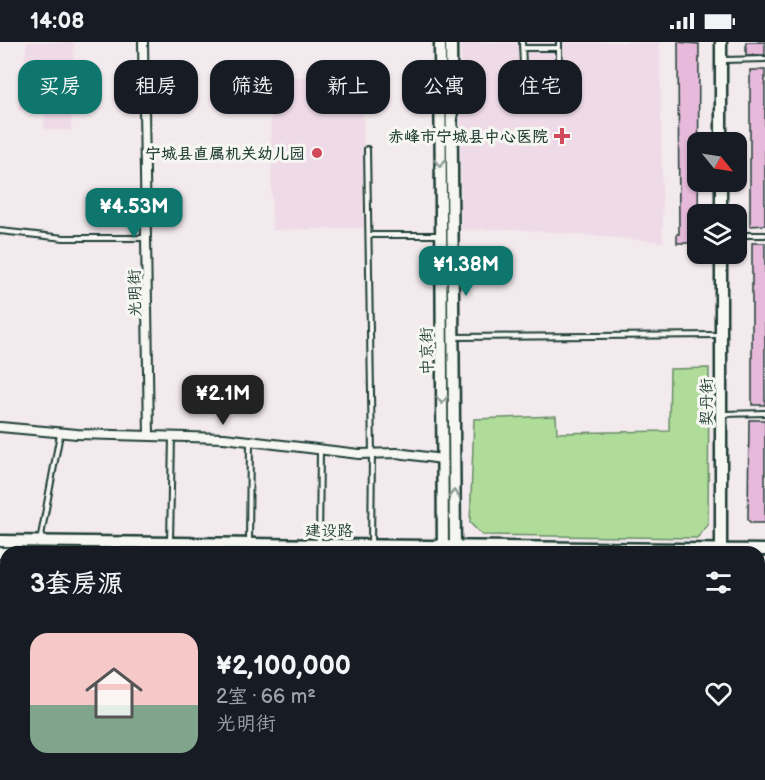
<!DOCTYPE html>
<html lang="zh">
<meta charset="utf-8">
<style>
body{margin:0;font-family:"Balsamiq Sans","LXGW WenKai TC",sans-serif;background:#20242c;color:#f1f3f6;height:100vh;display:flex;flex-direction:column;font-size:22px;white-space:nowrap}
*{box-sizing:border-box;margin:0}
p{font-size:20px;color:#9ea1a6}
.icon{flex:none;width:33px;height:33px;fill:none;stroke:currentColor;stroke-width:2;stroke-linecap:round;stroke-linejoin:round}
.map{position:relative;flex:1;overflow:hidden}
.details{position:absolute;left:0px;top:504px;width:765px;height:234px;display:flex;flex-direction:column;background:#171b24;border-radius:18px 18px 0 0;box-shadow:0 2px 4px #0004}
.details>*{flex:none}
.top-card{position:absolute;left:18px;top:18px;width:729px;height:54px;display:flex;gap:12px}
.needle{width:39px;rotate:120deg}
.tools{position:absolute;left:687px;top:90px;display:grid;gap:12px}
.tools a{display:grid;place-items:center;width:60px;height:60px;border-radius:12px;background:#171b24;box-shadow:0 2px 4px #0004;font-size:30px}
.price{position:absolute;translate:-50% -51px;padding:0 14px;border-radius:12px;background:#0f766e;color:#fff;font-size:20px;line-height:39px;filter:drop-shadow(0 2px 3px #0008)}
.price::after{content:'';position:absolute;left:50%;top:36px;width:18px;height:14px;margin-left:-9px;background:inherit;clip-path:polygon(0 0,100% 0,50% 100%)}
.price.current{background:#222;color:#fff}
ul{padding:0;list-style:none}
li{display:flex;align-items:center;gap:18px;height:150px;padding:0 30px}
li+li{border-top:2px solid #363941}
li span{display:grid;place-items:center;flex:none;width:168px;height:120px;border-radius:18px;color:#555}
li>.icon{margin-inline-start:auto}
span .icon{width:72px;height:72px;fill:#fffc;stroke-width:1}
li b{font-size:26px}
h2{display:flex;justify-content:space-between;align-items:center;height:72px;padding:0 30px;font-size:26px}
.pill{padding:0 21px;border-radius:18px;background:#171b24;box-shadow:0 2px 4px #0004;font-size:21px;line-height:54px}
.pill.current{background:#0f766e;color:#fff}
.status{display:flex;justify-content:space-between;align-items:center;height:42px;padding:0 30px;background:#171b24;direction:ltr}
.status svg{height:16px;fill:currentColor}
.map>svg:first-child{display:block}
</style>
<div class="status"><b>14:08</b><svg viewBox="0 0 49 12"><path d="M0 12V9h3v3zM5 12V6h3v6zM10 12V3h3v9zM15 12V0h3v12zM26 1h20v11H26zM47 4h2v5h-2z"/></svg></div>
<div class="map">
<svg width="765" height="738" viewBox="0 0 765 738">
<rect width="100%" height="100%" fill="#f3eaed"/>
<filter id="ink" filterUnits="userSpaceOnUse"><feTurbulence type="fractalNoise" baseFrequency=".0167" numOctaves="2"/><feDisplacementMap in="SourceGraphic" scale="12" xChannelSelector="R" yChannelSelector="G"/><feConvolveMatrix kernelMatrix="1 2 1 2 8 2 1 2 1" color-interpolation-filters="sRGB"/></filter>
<g filter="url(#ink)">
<path fill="#efdbe8" d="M27,0H74L71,89L44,87L45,72L18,68Z
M461,0H660L663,200L514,187L461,188Z
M363,34L364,186L272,188L270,36Z"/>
<path fill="#b0dc9a" stroke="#688c67" stroke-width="1.5" d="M709,326L708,483L697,496L482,493L470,481L474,377L556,374L557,391L669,389L670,327Z"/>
<path fill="#e7b9db" stroke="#1f3d34" stroke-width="1.5" d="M678,0L699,2L698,201H677V192H679Z
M746,0H765V13H746Z
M750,28H765V183L750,184Z
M752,201H765V363H752Z
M749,378H765V481H751L748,478Z"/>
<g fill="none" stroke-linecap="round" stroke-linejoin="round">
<defs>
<path id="service" d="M522,0L523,23
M522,6H559
M724,18L765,17
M559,46V0
M367,107L372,412L371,502
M0,189L64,196H146
M369,193H439
M736,193H765
M455,295L720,293
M724,372L765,371
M40,499L60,392
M170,499L172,395
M249,501L250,400
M319,503L320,408
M593,732V738
M677,732L678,738"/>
<path id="minor" d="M143,0L149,394
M0,385L77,392L224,396L359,412L397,411L442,417
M759,537L762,520
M375,732V738
M722,732L725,738"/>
<path id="secondary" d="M440,0L443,510
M451,0L455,510
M721,0V100
M721,140V172
M721,212V508
M0,499L765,508
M0,511H6
M759,520H765
M446,732V738
M457,732V738"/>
</defs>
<use href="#service" stroke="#1f3d34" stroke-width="8"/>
<use href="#minor" stroke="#1f3d34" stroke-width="12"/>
<use href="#secondary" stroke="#1f3d34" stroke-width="15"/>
<use href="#service" stroke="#f6f6f2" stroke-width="4"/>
<use href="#minor" stroke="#f6f6f2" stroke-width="8"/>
<use href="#secondary" stroke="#f6f6f2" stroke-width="10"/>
</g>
<defs><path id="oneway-chevron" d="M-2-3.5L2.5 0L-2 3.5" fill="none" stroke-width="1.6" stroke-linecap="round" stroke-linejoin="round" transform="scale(1.5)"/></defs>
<g stroke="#8a9a93">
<use href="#oneway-chevron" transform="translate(440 121) rotate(90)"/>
<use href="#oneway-chevron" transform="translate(442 358) rotate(89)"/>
<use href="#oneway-chevron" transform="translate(454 452) rotate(-91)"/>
</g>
</g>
<g fill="#d1495b" stroke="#f6f6f2" stroke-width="2">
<path d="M559 85h6v6h6v6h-6v6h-6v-6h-6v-6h6z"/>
<circle cx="317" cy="111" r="6"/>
</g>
<g text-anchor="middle" stroke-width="6" stroke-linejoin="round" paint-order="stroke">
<g font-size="16" font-weight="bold" fill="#1f3d34" stroke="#f6f6f2" text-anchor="end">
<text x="548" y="100">赤峰市宁城县中心医院</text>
<text x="305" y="117">宁城县直属机关幼儿园</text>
</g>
<g font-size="16" fill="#1f3d34" stroke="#f6f6f2">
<text transform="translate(134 251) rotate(-91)" y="6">光明街</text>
<text transform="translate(426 309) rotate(-91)" y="6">中京街</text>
<text transform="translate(706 360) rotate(-90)" y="6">契丹街</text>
<text x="329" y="494">建设路</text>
</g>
</g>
</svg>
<div class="tools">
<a><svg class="needle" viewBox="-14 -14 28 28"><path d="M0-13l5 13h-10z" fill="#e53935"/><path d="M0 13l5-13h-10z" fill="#9ea1a6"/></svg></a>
<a><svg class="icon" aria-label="layers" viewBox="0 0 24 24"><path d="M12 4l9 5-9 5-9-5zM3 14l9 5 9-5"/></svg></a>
</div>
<b class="price" style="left:134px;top:197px">¥4.53M</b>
<b class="price" style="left:466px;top:255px">¥1.38M</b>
<b class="price current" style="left:223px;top:384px">¥2.1M</b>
<div class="top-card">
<a class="pill current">买房</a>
<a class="pill">租房</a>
<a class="pill">筛选</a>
<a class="pill">新上</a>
<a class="pill">公寓</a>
<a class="pill">住宅</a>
</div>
<section class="details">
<h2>3套房源<svg class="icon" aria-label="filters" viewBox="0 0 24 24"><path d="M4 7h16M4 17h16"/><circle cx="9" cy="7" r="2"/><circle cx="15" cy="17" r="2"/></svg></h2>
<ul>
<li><span style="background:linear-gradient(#f6c9c9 60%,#7fa58c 0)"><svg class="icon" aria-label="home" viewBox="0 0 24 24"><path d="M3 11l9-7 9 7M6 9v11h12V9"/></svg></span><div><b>¥2,100,000</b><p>2室 · 66 m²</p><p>光明街</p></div><svg class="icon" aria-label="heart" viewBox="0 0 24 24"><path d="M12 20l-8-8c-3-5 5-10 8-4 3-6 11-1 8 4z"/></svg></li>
</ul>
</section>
</div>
